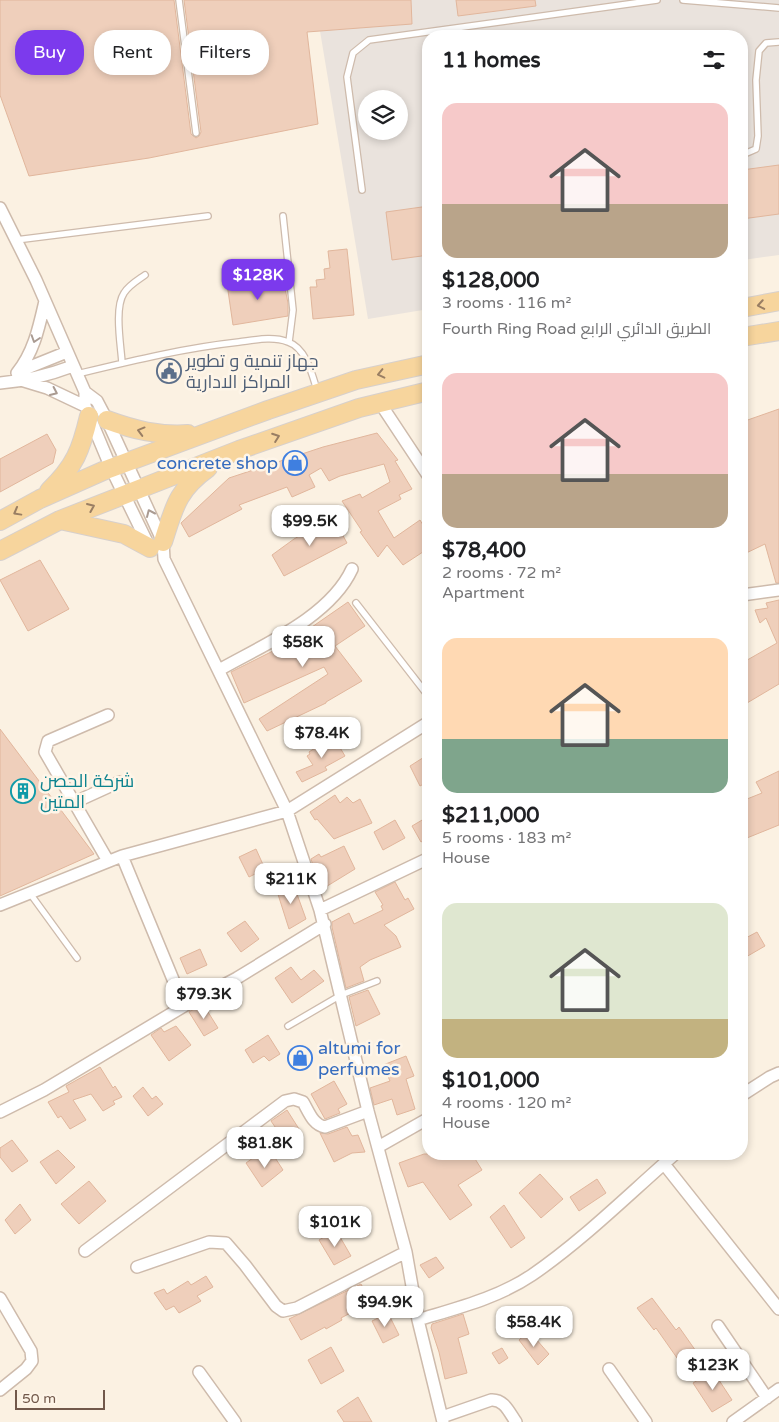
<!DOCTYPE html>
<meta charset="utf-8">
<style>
body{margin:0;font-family:"Varela Round",Cairo,sans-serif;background:#f2f2f2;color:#202124;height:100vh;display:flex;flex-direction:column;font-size:19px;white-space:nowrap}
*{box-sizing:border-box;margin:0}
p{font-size:16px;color:#757577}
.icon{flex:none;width:28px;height:28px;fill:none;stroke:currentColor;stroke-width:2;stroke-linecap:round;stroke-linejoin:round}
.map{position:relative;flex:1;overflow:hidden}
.drawer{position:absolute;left:422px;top:30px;width:326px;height:1130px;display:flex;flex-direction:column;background:#fff;border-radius:20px;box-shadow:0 2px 8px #0003}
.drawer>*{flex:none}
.guide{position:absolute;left:15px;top:30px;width:332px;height:45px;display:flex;gap:10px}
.fabs{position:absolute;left:358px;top:90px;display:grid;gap:10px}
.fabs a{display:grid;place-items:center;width:50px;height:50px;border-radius:50%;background:#fff;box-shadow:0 2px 8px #0003;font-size:25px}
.scale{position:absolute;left:15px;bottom:12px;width:90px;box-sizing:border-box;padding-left:5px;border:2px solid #71584a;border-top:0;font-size:14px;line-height:18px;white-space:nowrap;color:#71584a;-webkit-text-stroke:4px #fef5e8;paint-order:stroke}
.price{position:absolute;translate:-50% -42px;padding:0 11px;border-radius:10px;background:#fff;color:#222;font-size:16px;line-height:32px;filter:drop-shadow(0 1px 2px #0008)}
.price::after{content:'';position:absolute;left:50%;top:30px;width:15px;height:11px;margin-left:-8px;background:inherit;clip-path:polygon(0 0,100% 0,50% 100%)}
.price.current{background:#7c3aed;color:#fff}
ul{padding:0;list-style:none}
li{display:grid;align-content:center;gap:10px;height:265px;padding:0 20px}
li span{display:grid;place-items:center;height:155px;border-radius:15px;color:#555}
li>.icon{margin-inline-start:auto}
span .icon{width:90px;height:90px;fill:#fffc;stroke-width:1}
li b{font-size:21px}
h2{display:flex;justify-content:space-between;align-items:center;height:60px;padding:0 20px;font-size:21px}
.pill{padding:0 18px;border-radius:20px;background:#fff;box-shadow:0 2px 8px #0003;font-size:18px;line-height:45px}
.pill.current{background:#7c3aed;color:#fff}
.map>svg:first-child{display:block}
</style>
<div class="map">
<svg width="779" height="1422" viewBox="0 0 779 1422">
<rect width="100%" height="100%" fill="#fbf1e2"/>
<path fill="#eae3dd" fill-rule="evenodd" d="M318,0H779V255L743,260L742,36H429V309L368,319L320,31ZM366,99H399V131H366Z"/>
<path fill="#efcfbb" stroke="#e1b69c" d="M0,0H174L191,134L196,138L199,136L201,132L184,0H411L412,24L307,32L318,124L149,158L29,176L0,95Z
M456,0H535L536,6L458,16Z
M779,165V214L742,219V170Z
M429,206V255L392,260L386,212Z
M347,249L354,315L313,319L310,287H317L316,280L325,279L324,269L330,268L328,251Z
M283,279L288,303V316L233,325L227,284Z
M779,409V583H776L765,544L742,555V422Z
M377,433L398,460L395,461L412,489L399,495L401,499L378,511L394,538L420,520L429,535V548L403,565L387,545L378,557L360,532L362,531L342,501L360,494L362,498L390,482L384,464L340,476L329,481L321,468L309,475L315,487L292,497L287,487L239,505L242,509L189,537L181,523L229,478L323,447Z
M47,434L56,450L53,463L0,492V459Z
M333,517L347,543L284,576L272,555L294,539Z
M40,560L69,609L28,631L0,580Z
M779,600V684L742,706V663L777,643L766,618L760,623L755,610L768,608L766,603Z
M348,602L365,626L335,646L362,681L326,702V703L267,731L259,719L328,674L324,667L244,703L231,672L289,643L288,640L308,627L309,629Z
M0,729L94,854L0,896Z
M333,736L345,756L325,767L327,770L302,782L296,772L313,765L307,756L310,754L309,752Z
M429,754V781L420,786L410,766Z
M779,771V825L742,840V801L762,793L756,782Z
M335,795L340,803L347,797L353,803L360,799L372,823L334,839L317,819L315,820L310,812Z
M429,816V837L421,842L412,826Z
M395,820L405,838L383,850L374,832Z
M344,846L355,869L324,888L315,871L311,859L319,854L321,857Z
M256,849L265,869L249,877L239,857Z
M395,882L405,900L408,898L414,909L384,925L396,936L401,947L370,960L360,967L364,981L346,988L332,927V922L349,913L354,924L383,910L381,906L383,905L375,892Z
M293,883L306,919L289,929L276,888Z
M245,921L259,939L241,952L227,933Z
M757,932L765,946L746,957L742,951V940Z
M200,949L207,965L187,974L180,958Z
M291,967L301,980L314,970L324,981L292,1003L275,978Z
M368,990L380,1014L356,1026L349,997Z
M203,1004L218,1028L204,1036L189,1012Z
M176,1026L191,1045L169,1061L151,1035L161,1028L164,1032Z
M268,1035L280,1054L269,1061L264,1056L253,1063L245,1050Z
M406,1056L414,1076L406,1079L415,1109L397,1115L392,1099L374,1105L370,1088L390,1081L383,1065Z
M100,1067L113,1088L115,1086L122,1097L113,1101L115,1104L103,1111L91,1094L73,1100L86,1120L70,1129L61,1116L58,1118L48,1102L69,1092L66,1086Z
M334,1081L347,1104L338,1109L340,1113L325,1119L311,1094Z
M143,1087L152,1099L156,1096L163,1104L148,1116L133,1096Z
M287,1110L299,1129L284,1140L271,1121Z
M347,1127L352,1136L358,1135L365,1152L352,1153L334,1162L320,1133L328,1134Z
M12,1140L28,1161L12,1172L0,1157V1148Z
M58,1150L75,1167L56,1184L40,1162Z
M272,1153L283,1170L262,1187L246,1163L257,1155L261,1161Z
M424,1154H472L482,1170L458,1185L472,1205L450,1220L423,1182L408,1187L399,1163Z
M540,1174L563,1199L541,1218L519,1193Z
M597,1179L606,1193L579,1211L570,1197Z
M89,1181L106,1201L79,1224L61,1204Z
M20,1204L31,1220L15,1234L5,1220Z
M504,1205L525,1238L511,1248L490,1217Z
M336,1230L351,1256L334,1265L319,1240Z
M436,1257L444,1268L429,1278L420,1265Z
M206,1276L213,1287L197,1296L201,1301L179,1313L174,1306L166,1310L154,1293L164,1289L167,1294L188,1281L191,1285Z
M361,1284L371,1302L341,1318L342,1320L326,1329L325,1327L301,1340L289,1319Z
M652,1298L676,1330L679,1327L698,1354L682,1365L656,1328L654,1330L637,1308Z
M388,1313L399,1335L383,1343L372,1321Z
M463,1314L469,1334L458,1338L467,1373L445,1379L439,1352L431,1328L432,1324Z
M529,1331L549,1354L538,1365L519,1340Z
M331,1347L344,1371L321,1384L308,1360Z
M502,1348L508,1358L499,1364L492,1353Z
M713,1371L732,1400L712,1412L693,1383Z
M358,1397L372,1422H344L337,1411Z"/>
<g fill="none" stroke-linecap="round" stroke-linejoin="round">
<defs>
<path id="service" d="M179,0L196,133
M683,0L779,8
M742,155L756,149L758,136L756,80L759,51L766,43L779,42
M362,190L347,77L353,53L369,40L657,0
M283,216L293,310L289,342
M16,240L208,216
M122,363C121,346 114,308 124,293C129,285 138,280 145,275
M77,374C131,361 184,348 239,342C255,340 273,336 288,342C306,348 312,374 317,390
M356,603L429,697
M29,892L77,958
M288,1026L341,995L377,981"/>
<path id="minor" d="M0,208L36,280L85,392V406L111,468L149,546
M20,371L67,352
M17,373C34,352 39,327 45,301
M24,381L47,388L85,406
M0,383C26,381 49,375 73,366
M85,392L97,401L107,420L163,542L164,559L287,811L320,910L368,1111L406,1252L418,1320L443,1422
M380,403L429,477
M742,595L779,590
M219,670C263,645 330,617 352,569
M73,803L119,782
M122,856L184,1006
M108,861L45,752L48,741L108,715
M0,905L122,856L287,811L429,722
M320,910L429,858
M742,1095L770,1077L779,1073
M0,1112L44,1090L184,1006L237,978L325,924
M378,1147L429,1118
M664,1164L779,1309
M85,1251L285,1101L294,1099L303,1102C309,1112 313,1125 325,1127L368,1111
M137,1267L209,1242L226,1243L245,1265L276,1306L283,1311L297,1308L406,1252
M0,1298L31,1351L32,1361L26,1369L0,1390
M418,1320C457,1308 498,1298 532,1275C583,1240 629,1194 675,1154
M718,1326L767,1398
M609,1369L646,1422
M199,1372L235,1422
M442,1417L491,1400C504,1399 509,1412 516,1422
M733,1422L779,1389"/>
<path id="primary" d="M742,308L779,301
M742,337L779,331
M107,420C134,430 159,436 188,434
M49,491C75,466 81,450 89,416
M60,520L124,534L150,548
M0,521L40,499L103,471L268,410L356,380L429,364
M163,542C174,508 177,490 208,468
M0,551L60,520L239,450L359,408L429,391"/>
</defs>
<use href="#service" stroke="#cebbac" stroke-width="8"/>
<use href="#minor" stroke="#cebbac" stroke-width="14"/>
<use href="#primary" stroke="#d7d0cc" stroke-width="20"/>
<use href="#service" stroke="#fff" stroke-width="5.5"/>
<use href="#minor" stroke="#fff" stroke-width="11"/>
<use href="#primary" stroke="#f7d59d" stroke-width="18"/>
</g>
<defs><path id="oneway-chevron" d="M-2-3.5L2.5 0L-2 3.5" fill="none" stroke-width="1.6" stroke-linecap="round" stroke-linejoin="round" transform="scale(1.25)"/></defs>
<g stroke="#997e63">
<use href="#oneway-chevron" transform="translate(761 305) rotate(170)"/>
<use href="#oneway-chevron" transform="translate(381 374) rotate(167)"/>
<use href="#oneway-chevron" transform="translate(141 431) rotate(-165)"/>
<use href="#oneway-chevron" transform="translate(276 437) rotate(-20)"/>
<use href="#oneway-chevron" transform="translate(91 507) rotate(-23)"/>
<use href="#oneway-chevron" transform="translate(17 512) rotate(151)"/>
</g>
<g stroke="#aa9b92">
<use href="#oneway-chevron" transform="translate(35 339) rotate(108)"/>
<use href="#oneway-chevron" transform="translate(54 392) rotate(25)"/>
<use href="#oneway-chevron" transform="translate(150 513) rotate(-114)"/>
</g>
<defs>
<symbol id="civic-ring" viewBox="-11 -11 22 22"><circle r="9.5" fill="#fef5e8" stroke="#5c6f8a" stroke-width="1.5"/><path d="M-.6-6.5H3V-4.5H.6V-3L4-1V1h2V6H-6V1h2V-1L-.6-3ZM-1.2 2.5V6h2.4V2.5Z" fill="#5c6f8a"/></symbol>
<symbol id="shop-ring" viewBox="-11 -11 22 22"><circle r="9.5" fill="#fef5e8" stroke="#3f7fe0" stroke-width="1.5"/><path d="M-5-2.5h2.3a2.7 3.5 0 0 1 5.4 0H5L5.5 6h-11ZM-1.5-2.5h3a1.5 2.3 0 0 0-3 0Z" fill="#3f7fe0"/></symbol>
<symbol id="building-ring" viewBox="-11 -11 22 22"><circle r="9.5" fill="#fef5e8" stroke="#0f9aa8" stroke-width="1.5"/><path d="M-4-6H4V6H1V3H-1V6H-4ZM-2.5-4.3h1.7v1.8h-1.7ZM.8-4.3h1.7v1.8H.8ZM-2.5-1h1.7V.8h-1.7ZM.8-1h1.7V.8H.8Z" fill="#0f9aa8"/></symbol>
</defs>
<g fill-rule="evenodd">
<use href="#civic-ring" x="155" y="357" width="28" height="28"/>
<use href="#shop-ring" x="281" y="449" width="28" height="28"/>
<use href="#building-ring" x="9" y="777" width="28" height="28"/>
<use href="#shop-ring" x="286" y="1044" width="28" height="28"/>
</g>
<g text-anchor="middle" stroke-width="5" stroke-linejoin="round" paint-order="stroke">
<g font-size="18" fill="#4e5e75" stroke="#fef5e8" text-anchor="start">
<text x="186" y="367">جهاز تنمية و تطوير<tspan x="186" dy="21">المراكز الادارية</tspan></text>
</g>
<g font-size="18" fill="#366cbe" stroke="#fef5e8" text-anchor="end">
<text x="278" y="469">concrete shop</text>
<text x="318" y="1054" text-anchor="start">altumi for<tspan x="318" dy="21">perfumes</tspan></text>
</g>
<g font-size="18" fill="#0d838f" stroke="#fef5e8" text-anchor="start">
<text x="40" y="787">شركة الحصن<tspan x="40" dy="21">المتين</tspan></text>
</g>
</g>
</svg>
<div class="fabs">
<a><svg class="icon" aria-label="layers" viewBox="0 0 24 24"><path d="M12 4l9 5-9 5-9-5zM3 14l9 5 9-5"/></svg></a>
</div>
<div class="scale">50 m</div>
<b class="price current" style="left:258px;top:301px">$128K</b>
<b class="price" style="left:310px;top:547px">$99.5K</b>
<b class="price" style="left:303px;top:668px">$58K</b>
<b class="price" style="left:322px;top:759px">$78.4K</b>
<b class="price" style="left:291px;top:905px">$211K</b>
<b class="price" style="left:204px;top:1020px">$79.3K</b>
<b class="price" style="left:265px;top:1169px">$81.8K</b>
<b class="price" style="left:335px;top:1248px">$101K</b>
<b class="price" style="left:385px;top:1328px">$94.9K</b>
<b class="price" style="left:534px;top:1348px">$58.4K</b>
<b class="price" style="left:713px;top:1391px">$123K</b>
<div class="guide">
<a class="pill current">Buy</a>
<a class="pill">Rent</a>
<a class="pill">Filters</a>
</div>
<section class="drawer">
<h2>11 homes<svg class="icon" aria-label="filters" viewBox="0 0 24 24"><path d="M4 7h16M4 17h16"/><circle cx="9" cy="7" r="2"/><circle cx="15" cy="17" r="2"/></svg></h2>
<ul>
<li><span style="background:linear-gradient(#f6c9c9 65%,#b9a48a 0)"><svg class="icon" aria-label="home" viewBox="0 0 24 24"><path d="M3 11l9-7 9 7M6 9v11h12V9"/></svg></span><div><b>$128,000</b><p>3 rooms · 116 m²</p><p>Fourth Ring Road الطريق الدائري الرابع</p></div></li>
<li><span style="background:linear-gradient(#f6c9c9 65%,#b9a48a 0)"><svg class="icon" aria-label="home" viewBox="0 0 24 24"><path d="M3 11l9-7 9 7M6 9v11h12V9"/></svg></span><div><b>$78,400</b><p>2 rooms · 72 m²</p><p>Apartment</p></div></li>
<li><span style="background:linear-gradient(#ffd9b3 65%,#7fa58c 0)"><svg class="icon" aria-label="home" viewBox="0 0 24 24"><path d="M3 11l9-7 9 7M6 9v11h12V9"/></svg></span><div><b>$211,000</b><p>5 rooms · 183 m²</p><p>House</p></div></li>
<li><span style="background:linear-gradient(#dfe7d0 75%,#c2b280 0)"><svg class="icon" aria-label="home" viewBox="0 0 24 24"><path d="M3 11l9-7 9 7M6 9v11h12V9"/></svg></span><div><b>$101,000</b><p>4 rooms · 120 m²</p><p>House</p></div></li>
</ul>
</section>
</div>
